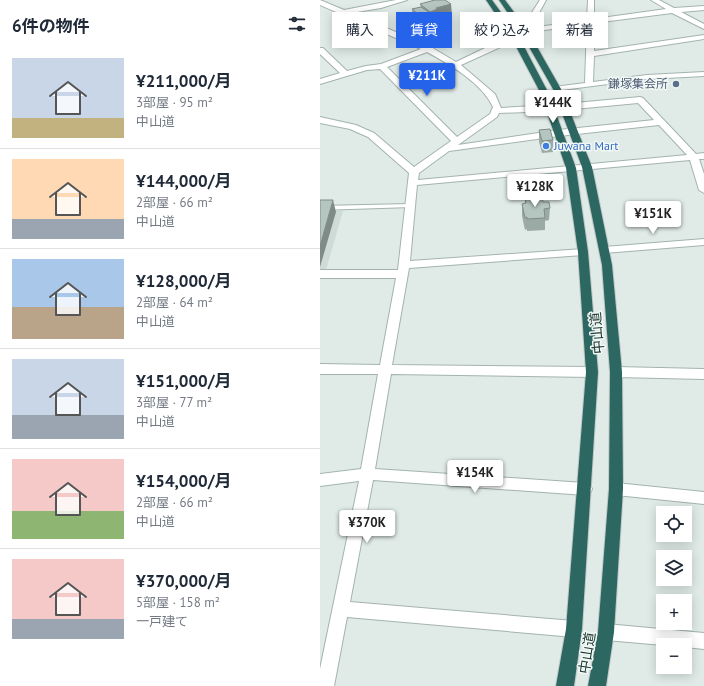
<!DOCTYPE html>
<html lang="ja">
<meta charset="utf-8">
<style>
body{margin:0;font-family:"PT Sans","Noto Sans JP",sans-serif;background:#f2f2f3;color:#1f2937;height:100vh;display:flex;flex-direction:column;font-size:15px;white-space:nowrap}
*{box-sizing:border-box;margin:0}
p{font-size:13px;color:#747a83}
.icon{flex:none;width:22px;height:22px;fill:none;stroke:currentColor;stroke-width:2;stroke-linecap:round;stroke-linejoin:round}
.map{position:relative;flex:1;overflow:hidden}
.drawer{display:flex;flex-direction:column;background:#fff;width:320px}
.drawer>*{flex:none}
.guide{position:absolute;left:12px;top:12px;width:312px;height:36px;display:flex;gap:8px}
.fabs{position:absolute;left:336px;top:506px;display:grid;gap:8px}
.fabs a{display:grid;place-items:center;width:36px;height:36px;border-radius:0px;background:#fff;box-shadow:0 2px 10px #0003;font-size:20px}
.price{position:absolute;translate:-50% -34px;padding:0 9px;border-radius:4px;background:#fff;color:#222;font-size:13px;line-height:26px;filter:drop-shadow(0 1px 2px #0008)}
.price::after{content:'';position:absolute;left:50%;top:24px;width:12px;height:9px;margin-left:-6px;background:inherit;clip-path:polygon(0 0,100% 0,50% 100%)}
.price.active{background:#2563eb;color:#fff}
ul{padding:0;list-style:none}
li{display:flex;align-items:center;gap:12px;height:100px;padding:0 12px}
li+li{border-top:1px solid #e0e1e3}
li span{display:grid;place-items:center;flex:none;width:112px;height:80px;border-radius:0px;color:#555}
li>.icon{margin-inline-start:auto}
span .icon{width:48px;height:48px;fill:#fffc;stroke-width:1}
li b{font-size:17px}
h2{display:flex;justify-content:space-between;align-items:center;height:48px;padding:0 12px;font-size:17px}
.chip{padding:0 14px;border-radius:0px;background:#fff;box-shadow:0 2px 10px #0003;font-size:14px;line-height:36px}
.chip.active{background:#2563eb;color:#fff}
main{display:flex;flex:1;min-height:0}
.map>svg:first-child{display:block}
</style>
<main>
<section class="drawer">
<h2>6件の物件<svg class="icon" aria-label="filters" viewBox="0 0 24 24"><path d="M4 7h16M4 17h16"/><circle cx="9" cy="7" r="2"/><circle cx="15" cy="17" r="2"/></svg></h2>
<ul>
<li><span style="background:linear-gradient(#c9d6e8 75%,#c2b280 0)"><svg class="icon" aria-label="home" viewBox="0 0 24 24"><path d="M3 11l9-7 9 7M6 9v11h12V9"/></svg></span><div><b>¥211,000/月</b><p>3部屋 · 95 m²</p><p>中山道</p></div></li>
<li><span style="background:linear-gradient(#ffd9b3 75%,#9aa5b1 0)"><svg class="icon" aria-label="home" viewBox="0 0 24 24"><path d="M3 11l9-7 9 7M6 9v11h12V9"/></svg></span><div><b>¥144,000/月</b><p>2部屋 · 66 m²</p><p>中山道</p></div></li>
<li><span style="background:linear-gradient(#a9c7e8 60%,#b9a48a 0)"><svg class="icon" aria-label="home" viewBox="0 0 24 24"><path d="M3 11l9-7 9 7M6 9v11h12V9"/></svg></span><div><b>¥128,000/月</b><p>2部屋 · 64 m²</p><p>中山道</p></div></li>
<li><span style="background:linear-gradient(#c9d6e8 70%,#9aa5b1 0)"><svg class="icon" aria-label="home" viewBox="0 0 24 24"><path d="M3 11l9-7 9 7M6 9v11h12V9"/></svg></span><div><b>¥151,000/月</b><p>3部屋 · 77 m²</p><p>中山道</p></div></li>
<li><span style="background:linear-gradient(#f6c9c9 65%,#8fb573 0)"><svg class="icon" aria-label="home" viewBox="0 0 24 24"><path d="M3 11l9-7 9 7M6 9v11h12V9"/></svg></span><div><b>¥154,000/月</b><p>2部屋 · 66 m²</p><p>中山道</p></div></li>
<li><span style="background:linear-gradient(#f6c9c9 75%,#9aa5b1 0)"><svg class="icon" aria-label="home" viewBox="0 0 24 24"><path d="M3 11l9-7 9 7M6 9v11h12V9"/></svg></span><div><b>¥370,000/月</b><p>5部屋 · 158 m²</p><p>一戸建て</p></div></li>
</ul>
</section>
<div class="map">
<svg width="384" height="686" viewBox="0 0 384 686">
<rect width="100%" height="100%" fill="#e0ebe7"/>
<path fill="#cedbd6" d="M0,211H23L6,270H0Z"/>
<g fill="none" stroke-linecap="round" stroke-linejoin="round">
<defs>
<path id="lane" d="M90,204L93,206L92,207L0,210V206Z"/>
<path id="street" d="M0,0L24,10L76,0H87L61,8L31,13L111,47L136,62L192,35H198V39L141,65L175,94L181,108L230,105L234,108L230,111L179,113L177,117L138,145L239,130L334,120L318,103L244,110L240,107L244,104L320,97L323,98L376,154L384,153V159H379L384,174V193L379,190L370,160L97,185L90,261L263,249L268,252L263,255L89,268L72,365L272,367L276,369L278,372L276,375L272,377L71,374L55,469L265,483L270,485L272,489L270,493L265,495L53,480L30,602L254,621L260,623L262,629L260,635L254,637L27,617L14,686H0V669L39,481L0,486V474L41,469L58,374H0V364L60,365L76,278H0V270H78L89,173L48,137L30,129L0,123V117L36,125L54,133L94,167L131,141L60,69L47,70L0,84V79L20,73L0,54V48H3L27,71L46,66L61,64L101,49L0,5ZM107,52C129,64 162,83 173,107L170,114L137,137L67,67ZM339,125L367,155L98,180L99,173L129,151L239,136Z
M220,0H226L213,24L196,26V22L207,20Z
M268,0H274V19L346,9L331,0H339L354,8L384,6V10L361,12L384,24V29L352,13L274,23V51L384,35V39L274,56L273,82L327,75L384,72V76L327,79L234,91L233,89L234,87L265,83L267,24L204,33L200,31L204,29L267,20Z
M384,239V245L284,253L279,250L284,247Z
M296,367L384,369V379L296,377L292,375L290,372L292,369Z
M296,483L384,492V504L296,495L291,493L289,489L291,485Z
M286,624L384,633V649L365,647V645H343L286,640L280,638L278,632L280,626Z"/>
<path id="highway" d="M166,0H172L199,37L228,92L256,168L268,252L278,372L262,629L254,686H236L246,629L266,372L258,252L246,168L220,92L191,37Z
M179,0H185L208,31L241,89L272,167L292,265L302,372L303,489L294,632L286,686H268L278,632L289,489L290,372L282,265L262,167L233,89L200,31Z"/>
</defs>
<use href="#lane" stroke="#a3b3af" stroke-width="2"/>
<use href="#street" stroke="#a3b3af" stroke-width="2"/>
<use href="#highway" stroke="#c1c8c7" stroke-width="2"/>
<use href="#lane" fill="#fff" fill-rule="evenodd"/>
<use href="#street" fill="#fff" fill-rule="evenodd"/>
<use href="#highway" fill="#2c6861" fill-rule="evenodd"/>
</g>
<path fill="#9caaa6" d="M100,4L132,15L118,18V20L111,22L110,21V23L100,25L93,20L92,9L101,7Z
M219,130L233,140V152L222,153L219,142Z
M205,198L223,202L230,208L229,220L225,221V230L207,231V229L205,230L202,216V204H205Z"/>
<path fill="#7f8b87" d="M131,4L132,15L118,18V20L111,22L110,12L116,8Z
M109,12L110,23L100,25L99,15Z
M13,200L16,212L0,267V246Z"/>
<path fill="#b5c6c1" stroke="#7f8b87" d="M115,0H125L131,4L116,8L118,9L110,12L100,4Z
M101,7L109,12L99,15L92,9Z
M230,129L233,140L222,141L219,130Z
M222,197L223,202H229L230,208L224,209L225,218L207,219V217L205,218L202,204L206,203L205,198Z
M0,200H13L0,246Z"/>
<circle fill="#5c6f8a" stroke="#f1f8f5" stroke-width="1.5" cx="356" cy="84" r="4"/>
<circle fill="#3f7fe0" stroke="#f1f8f5" stroke-width="1.5" cx="226" cy="146" r="4"/>
<g text-anchor="middle" stroke-width="3" stroke-linejoin="round" paint-order="stroke">
<g font-size="12" fill="#4e5e75" stroke="#f1f8f5" text-anchor="end">
<text x="348" y="88">鎌塚集会所</text>
</g>
<g font-size="12" fill="#366cbe" stroke="#f1f8f5" text-anchor="start">
<text x="234" y="150">Juwana Mart</text>
</g>
<g font-size="14" fill="#213c37" stroke="#f1f8f5">
<text transform="translate(277 333) rotate(-95)" y="5">中山道</text>
<text transform="translate(267 653) rotate(-81)" y="5">中山道</text>
</g>
</g>
</svg>
<div class="fabs">
<a><svg class="icon" aria-label="locate" viewBox="0 0 24 24"><circle cx="12" cy="12" r="6"/><path d="M12 2v4M12 18v4M2 12h4M18 12h4"/></svg></a>
<a><svg class="icon" aria-label="layers" viewBox="0 0 24 24"><path d="M12 4l9 5-9 5-9-5zM3 14l9 5 9-5"/></svg></a>
<a>+</a>
<a>−</a>
</div>
<b class="price active" style="left:107px;top:97px">¥211K</b>
<b class="price" style="left:233px;top:124px">¥144K</b>
<b class="price" style="left:215px;top:208px">¥128K</b>
<b class="price" style="left:333px;top:235px">¥151K</b>
<b class="price" style="left:155px;top:494px">¥154K</b>
<b class="price" style="left:47px;top:544px">¥370K</b>
<div class="guide">
<a class="chip">購入</a>
<a class="chip active">賃貸</a>
<a class="chip">絞り込み</a>
<a class="chip">新着</a>
</div>
</div>
</main>
